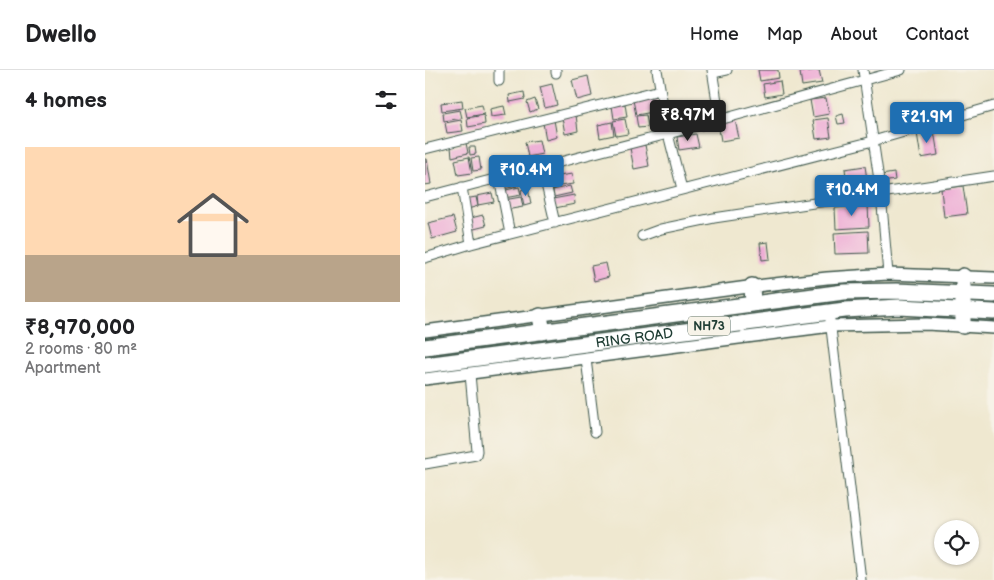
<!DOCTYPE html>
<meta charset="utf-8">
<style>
body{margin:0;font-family:"Balsamiq Sans",sans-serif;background:#f2f2f2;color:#202124;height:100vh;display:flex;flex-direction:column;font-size:19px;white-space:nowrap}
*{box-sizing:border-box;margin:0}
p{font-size:16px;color:#757577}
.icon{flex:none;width:28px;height:28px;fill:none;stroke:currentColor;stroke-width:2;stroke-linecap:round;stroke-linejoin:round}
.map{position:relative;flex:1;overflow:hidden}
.panel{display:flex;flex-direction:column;background:#fff;width:425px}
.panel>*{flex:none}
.tools{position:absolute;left:509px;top:450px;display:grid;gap:10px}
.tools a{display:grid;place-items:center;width:45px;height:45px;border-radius:50%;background:#fff;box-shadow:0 1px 4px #0004;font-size:25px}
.price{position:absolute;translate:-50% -42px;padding:0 11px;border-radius:5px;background:#1f6fb2;color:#fff;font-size:16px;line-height:32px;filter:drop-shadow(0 1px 2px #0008)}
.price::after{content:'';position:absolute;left:50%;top:30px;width:15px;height:11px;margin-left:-8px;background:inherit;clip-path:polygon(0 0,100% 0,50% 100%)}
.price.active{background:#222;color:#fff}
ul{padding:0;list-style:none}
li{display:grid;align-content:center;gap:10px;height:265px;padding:0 25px}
li span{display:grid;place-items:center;height:155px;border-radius:0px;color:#555}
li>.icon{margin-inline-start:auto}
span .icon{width:90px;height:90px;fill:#fffc;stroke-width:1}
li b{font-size:21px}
h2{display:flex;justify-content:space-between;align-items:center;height:60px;padding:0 25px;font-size:21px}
header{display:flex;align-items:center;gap:30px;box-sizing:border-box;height:70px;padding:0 25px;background:#fff;border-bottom:1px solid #e0e0e0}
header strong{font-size:24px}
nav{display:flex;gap:28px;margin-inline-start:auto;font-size:18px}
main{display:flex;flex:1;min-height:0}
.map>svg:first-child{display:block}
</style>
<header>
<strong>Dwello</strong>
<nav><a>Home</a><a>Map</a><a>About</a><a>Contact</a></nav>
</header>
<main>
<section class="panel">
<h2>4 homes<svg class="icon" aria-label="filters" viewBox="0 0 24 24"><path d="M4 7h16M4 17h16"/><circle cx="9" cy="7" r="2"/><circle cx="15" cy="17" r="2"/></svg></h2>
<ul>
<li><span style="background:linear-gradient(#ffd9b3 70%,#b9a48a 0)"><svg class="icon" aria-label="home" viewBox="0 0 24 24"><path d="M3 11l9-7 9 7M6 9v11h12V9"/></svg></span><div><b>₹8,970,000</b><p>2 rooms · 80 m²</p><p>Apartment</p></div></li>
</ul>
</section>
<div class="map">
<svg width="569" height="510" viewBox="0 0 569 510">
<rect width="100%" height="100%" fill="#f7f3e8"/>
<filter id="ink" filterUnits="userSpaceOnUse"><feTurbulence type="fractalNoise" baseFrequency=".02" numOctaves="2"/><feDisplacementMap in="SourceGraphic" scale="10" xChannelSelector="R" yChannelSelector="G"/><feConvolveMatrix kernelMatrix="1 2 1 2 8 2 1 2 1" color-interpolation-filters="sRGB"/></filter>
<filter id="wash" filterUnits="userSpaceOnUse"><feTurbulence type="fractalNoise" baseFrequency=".0096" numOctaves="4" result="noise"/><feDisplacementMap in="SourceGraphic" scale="20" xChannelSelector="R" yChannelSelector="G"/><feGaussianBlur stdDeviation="1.12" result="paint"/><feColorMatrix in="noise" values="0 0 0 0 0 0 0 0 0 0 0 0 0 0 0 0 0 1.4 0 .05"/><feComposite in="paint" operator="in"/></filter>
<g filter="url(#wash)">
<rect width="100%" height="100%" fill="#efe8d0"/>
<g id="blocks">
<path fill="#eeadd5" d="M333,0H353L354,8L335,11Z
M394,0L397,13L377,16L375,2Z
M163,6L167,26L152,30L147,10Z
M355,11L357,24L340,27L338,14Z
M127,14L132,35L120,38L115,17Z
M99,22L100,29L85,32L84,25Z
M232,26L234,41L211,45L208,30Z
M401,28L404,44L388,47L385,30Z
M110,29L113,39L105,42L102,32Z
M37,30L38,38L17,41L16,33Z
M200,34L202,47L189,49L187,36Z
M57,35L59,44L42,47L40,38Z
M79,36L81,45L66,47L65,39Z
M35,40L37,48L19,51L18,43Z
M418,44L420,53L413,54L411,46Z
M59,45L60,54L43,57L42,48Z
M151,45L153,61L140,64L137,47Z
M221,45L223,57L213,58L211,46Z
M403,48L406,67L391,69L388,50Z
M200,49L203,64L191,66L188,51Z
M36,50L38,61L22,63L20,53Z
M129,50L132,67L121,70L118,53Z
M310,50L314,68L296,71L293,53Z
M187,52L189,65L175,68L173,55Z
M509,61L513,85L496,88L492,63Z
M271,64L274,77L254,80L252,67Z
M114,70L117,84L103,87L100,72Z
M41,73L43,83L27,87L26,77Z
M220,75L224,96L209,99L205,78Z
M44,77H50L51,84L45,85Z
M44,87L47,103L33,105L30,90Z
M54,87L56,100L48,101L46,88Z
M0,89H2L6,114L0,115Z
M440,96L443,116L423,119L420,99Z
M105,103L107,113L93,115L91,106Z
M469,103L470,110L457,112L456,105Z
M147,104L148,114L128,117L127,107Z
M90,107L92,116L78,119L76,109Z
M145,116L147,123L129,127L128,120Z
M538,116L542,144L519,147L516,119Z
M94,117L96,125L79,128L77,121Z
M103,118L106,134L99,136L96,120Z
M67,123L69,132L53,135L52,126Z
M149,125L150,134L130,138L128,129Z
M51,127L53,136L43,139L40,129Z
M96,127L98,137L81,140L79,130Z
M443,135L444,157L411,159L410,138Z
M58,145L61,156L45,160L42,149Z
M28,147L32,162L7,169L3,153Z
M443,161L444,183L410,184L409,163Z
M343,172L345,189L337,190L335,173Z
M181,193L184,207L169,211L166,196Z"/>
</g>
</g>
<g filter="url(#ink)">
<use href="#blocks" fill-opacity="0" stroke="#3e574b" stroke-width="1"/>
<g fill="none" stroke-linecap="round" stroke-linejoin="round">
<defs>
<path id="minor" d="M74,0V11
M131,0V3
M232,0L243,64L257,119
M287,0L295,50
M438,0L456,124L463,204
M288,3L302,0
M0,79L235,20
M117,97L130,153
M74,108L85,164
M37,117L46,174
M0,127L243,64L476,0
M217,166L236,159L289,148L569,106
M0,188L46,174L448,71L569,36
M405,250L436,510
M161,289L170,362
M0,394L51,385L52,381L45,304"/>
<path id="tertiary" d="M0,261L323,217L402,208L463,204L569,208
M0,309L406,256L502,254L569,258"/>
<g id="trunk">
<path d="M327,216L328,233"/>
<path d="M115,246L118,262"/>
<path d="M538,256V206"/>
<path d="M0,277L419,222L471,221L569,225"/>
<path id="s1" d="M0,295L420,240L474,237L569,242"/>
</g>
</defs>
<use href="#minor" stroke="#3e574b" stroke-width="11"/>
<use href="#tertiary" stroke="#3e574b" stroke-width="14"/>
<use href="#trunk" stroke="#3e574b" stroke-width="18"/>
<use href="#minor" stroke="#fff" stroke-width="9"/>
<use href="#tertiary" stroke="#fff" stroke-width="11"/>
<use href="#trunk" stroke="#fff" stroke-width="15"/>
</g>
</g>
<g text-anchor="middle" stroke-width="4" stroke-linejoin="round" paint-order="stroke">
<rect fill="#f7f3e8" stroke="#60746a" stroke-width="1" x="263" y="246.5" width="42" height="19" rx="4"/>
<g font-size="12" font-weight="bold" fill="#1f3d34">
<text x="284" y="260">NH73</text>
</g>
<g font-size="14" fill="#1f3d34" stroke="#f7f3e8">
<text dy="5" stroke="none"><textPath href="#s1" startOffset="211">RING ROAD</textPath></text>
</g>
</g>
</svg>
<div class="tools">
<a><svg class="icon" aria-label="locate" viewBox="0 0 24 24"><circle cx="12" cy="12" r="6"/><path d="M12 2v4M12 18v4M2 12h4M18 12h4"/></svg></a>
</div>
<b class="price active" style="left:263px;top:72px">₹8.97M</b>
<b class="price" style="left:502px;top:74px">₹21.9M</b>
<b class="price" style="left:101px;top:127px">₹10.4M</b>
<b class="price" style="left:427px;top:147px">₹10.4M</b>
</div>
</main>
